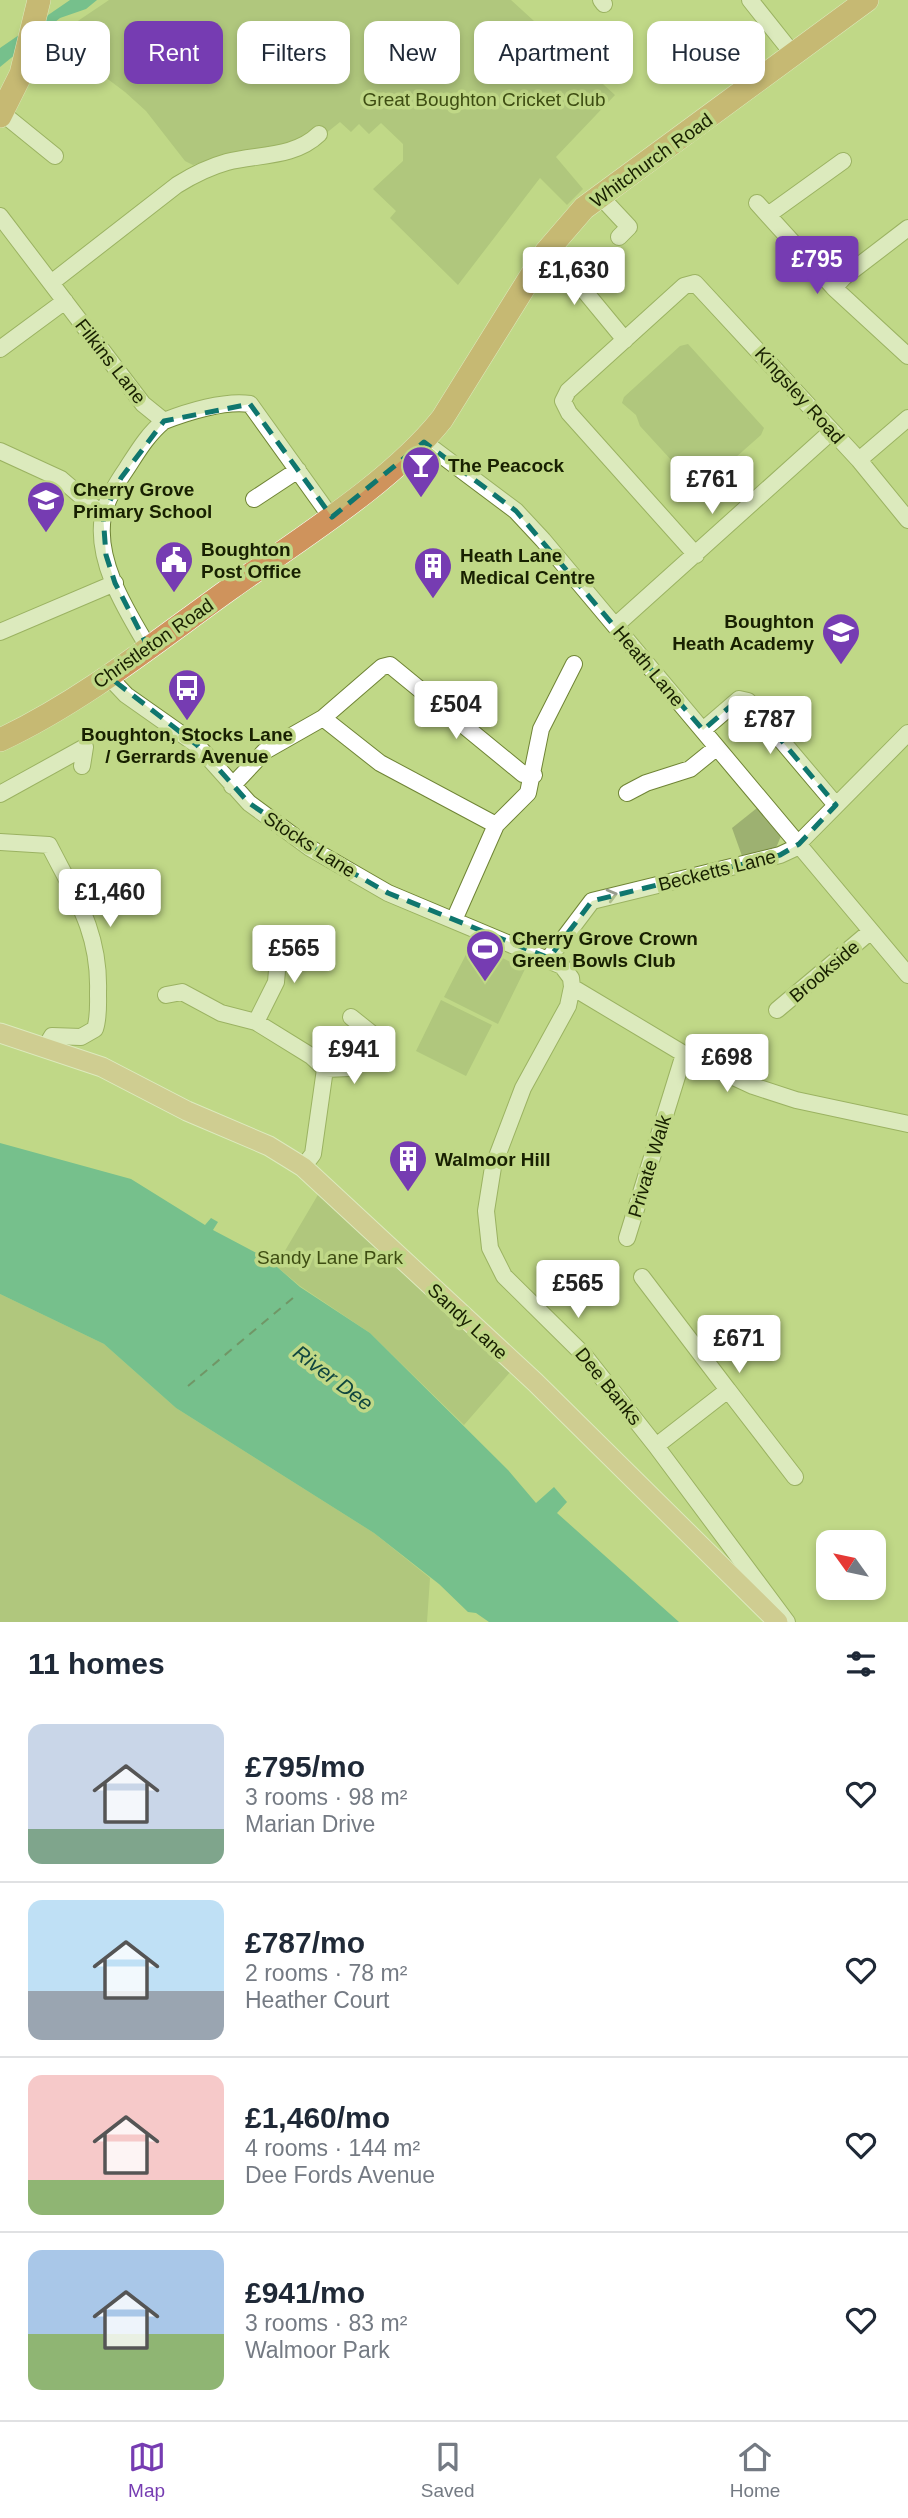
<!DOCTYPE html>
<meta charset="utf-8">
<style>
body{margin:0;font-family:Helvetica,sans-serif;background:#f2f2f3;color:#1f2937;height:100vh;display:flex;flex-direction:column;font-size:26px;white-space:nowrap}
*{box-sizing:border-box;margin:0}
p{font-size:23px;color:#747a83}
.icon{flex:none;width:38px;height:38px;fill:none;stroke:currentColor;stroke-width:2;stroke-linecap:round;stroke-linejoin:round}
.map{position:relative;height:1622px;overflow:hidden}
.panel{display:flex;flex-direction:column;background:#fff;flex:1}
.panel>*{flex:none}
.hud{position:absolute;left:21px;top:21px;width:866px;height:63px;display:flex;gap:14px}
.needle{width:46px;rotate:303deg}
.buttons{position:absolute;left:816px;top:1530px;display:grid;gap:14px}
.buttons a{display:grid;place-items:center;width:70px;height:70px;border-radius:14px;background:#fff;box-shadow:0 4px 10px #0003;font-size:35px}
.price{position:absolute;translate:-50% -60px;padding:0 16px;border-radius:7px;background:#fff;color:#222;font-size:23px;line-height:46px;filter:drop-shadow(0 2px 4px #0008)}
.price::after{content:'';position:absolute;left:50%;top:42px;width:21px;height:16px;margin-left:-10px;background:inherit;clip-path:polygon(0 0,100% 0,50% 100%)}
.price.selected{background:#763cb2;color:#fff}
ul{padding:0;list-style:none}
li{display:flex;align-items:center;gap:21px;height:175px;padding:0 28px}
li+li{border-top:2px solid #e0e1e3}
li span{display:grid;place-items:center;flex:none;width:196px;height:140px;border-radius:14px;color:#555}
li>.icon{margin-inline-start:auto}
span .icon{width:84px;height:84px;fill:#fffc;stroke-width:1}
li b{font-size:30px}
h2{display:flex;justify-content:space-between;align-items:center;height:84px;padding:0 28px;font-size:30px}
.tag{padding:0 24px;border-radius:14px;background:#fff;box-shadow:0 4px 10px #0003;font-size:24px;line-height:63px}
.tag.selected{background:#763cb2;color:#fff}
.dock{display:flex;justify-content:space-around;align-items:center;height:98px;border-top:2px solid #e0e1e3;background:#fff;font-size:19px;color:#747a83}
.dock a{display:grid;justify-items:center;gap:4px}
.dock .selected{color:#763cb2}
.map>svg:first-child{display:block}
</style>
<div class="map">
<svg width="908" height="1622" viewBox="0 0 908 1622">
<rect width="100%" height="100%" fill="#c0d887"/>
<path fill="#9db171" d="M109,0H511L615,95L556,157L583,189L567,205L540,178L458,285L390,218L396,211L373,189L403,161V144L381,123L369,134L359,124L351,132L340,122L325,134L314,127L292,143L232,153L193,165L185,161L146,111L125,92L97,71L49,48L57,35Z
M688,344L764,428L761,435L701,488L695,486L640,426L636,415L622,403L624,397L680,346Z
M757,808L781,836L776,848L742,856L732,828Z
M472,943L525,969L498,1024L444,997Z
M441,1000L492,1025L466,1076L416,1051Z
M319,1193L512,1370L464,1425L370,1333L300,1286L276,1266Z
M0,1294L104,1344L176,1408L374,1533L430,1578L427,1622H0Z"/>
<path fill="#1da293" d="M70,0H97L86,9L60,18L0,67V48Z
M0,1143L131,1179L205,1225L211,1218L218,1222L213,1230L268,1259L300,1287L370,1333L508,1470L536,1503L554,1487L567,1502L557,1513L679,1622H489L476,1613L468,1612L439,1584L374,1533L176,1408L104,1344L0,1294Z"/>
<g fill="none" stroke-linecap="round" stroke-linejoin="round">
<path stroke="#11463f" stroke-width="2" stroke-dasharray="9 7" stroke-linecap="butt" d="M188,1386L294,1297"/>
<defs>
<path id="minor" d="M601,0L604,4
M750,0L793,54
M2,113L55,156
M600,196L629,227L619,237
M757,203L834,288L908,356
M768,215L843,161
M0,216L143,404L164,421C187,412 225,400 250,404L331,517
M546,252L568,271L625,340
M51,283L177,185C193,175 209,167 227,162C258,154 294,158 319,134
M834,288L844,277L908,228
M0,349L65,301
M424,442L516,511L543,540L908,975
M0,451L61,479L103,515
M859,460L908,418
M254,499L298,470
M696,555L569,413L563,401L568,391L684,286L695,283L859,460L908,520
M615,626L832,431
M0,632L115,583
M148,647C126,610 95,561 103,516C106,500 118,481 127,468C138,451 148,434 164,421
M108,676L126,695L197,745L249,803L310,848L388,893L562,966L571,978L572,987L568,1006L523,1088L493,1167L486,1211L490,1248L504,1276L584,1355L656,1446L787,1622
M323,718L380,763L496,825
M703,730L739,699L748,701L836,805
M82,766L85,747
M232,786L265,751L323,718L382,667L390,665L523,774L534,775
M627,793L646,783L690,769L716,748
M0,794L85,747
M0,842L49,845C75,896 100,932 98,992C98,1005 99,1017 95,1029L81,1037L52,1036L45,1048
M454,920L496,825L528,793L541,729L574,664
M549,958L592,901L780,855L793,849L908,733
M572,987L684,1054L753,1086L796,1100L908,1124
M166,995L182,992L221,1013L256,1022L311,1056L325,1069
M777,1010L871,931
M256,1022L276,982L280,936
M303,1167L313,1154L325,1069L349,1068L371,1033L351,1017
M627,1238L684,1054
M642,1277L728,1390
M656,1446L728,1390L795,1477"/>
<path id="major" d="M0,1033L102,1067L187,1111L269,1146L303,1167L535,1382L778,1622"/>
<path id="highway" d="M0,116L21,74L39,0
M0,740C83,701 157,641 231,588C298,540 391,483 442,419L546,252L584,208L867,0"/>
</defs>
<use href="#minor" stroke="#6f8435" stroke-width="18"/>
<use href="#major" stroke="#fff" stroke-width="21"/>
<use href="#highway" stroke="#fff" stroke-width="24"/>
<use href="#minor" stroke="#fff" stroke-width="16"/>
<use href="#major" stroke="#e2be9d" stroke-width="19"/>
<use href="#highway" stroke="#cf935c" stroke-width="23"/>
</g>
<defs><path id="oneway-chevron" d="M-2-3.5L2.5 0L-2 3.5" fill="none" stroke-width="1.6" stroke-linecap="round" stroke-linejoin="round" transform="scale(1.75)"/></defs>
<use stroke="#979b8d" href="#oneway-chevron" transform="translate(612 895) rotate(-15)"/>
<path d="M0 0H908V1622H0ZM250,404L332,517L424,442L516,511L703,730L739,699L748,701L836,805L799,844L780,855L592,901L549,958L388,893L346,869L249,803L197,745L108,676L148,647L115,583L106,555L103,515L121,478L164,421Z" fill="#c0d887" fill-opacity=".55" fill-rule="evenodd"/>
<path fill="none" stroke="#0f766e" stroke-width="5" stroke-dasharray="14 9" stroke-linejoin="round" d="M250,404L332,517L424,442L516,511L703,730L739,699L748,701L836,805L799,844L780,855L592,901L549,958L388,893L346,869L249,803L197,745L108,676L148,647L115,583L106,555L103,515L121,478L164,421Z"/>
<defs>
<symbol id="bar-pin" viewBox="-11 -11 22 30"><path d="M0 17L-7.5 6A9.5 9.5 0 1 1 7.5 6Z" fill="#763cb2" stroke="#c0d887"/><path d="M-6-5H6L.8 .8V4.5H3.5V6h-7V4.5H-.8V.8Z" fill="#fff"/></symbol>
<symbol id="school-pin" viewBox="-11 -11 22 30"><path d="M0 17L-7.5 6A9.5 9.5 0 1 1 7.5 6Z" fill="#763cb2" stroke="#c0d887"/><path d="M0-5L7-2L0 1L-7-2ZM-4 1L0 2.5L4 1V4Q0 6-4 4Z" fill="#fff"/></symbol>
<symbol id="civic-pin" viewBox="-11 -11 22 30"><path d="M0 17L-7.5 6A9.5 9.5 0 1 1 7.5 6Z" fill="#763cb2" stroke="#c0d887"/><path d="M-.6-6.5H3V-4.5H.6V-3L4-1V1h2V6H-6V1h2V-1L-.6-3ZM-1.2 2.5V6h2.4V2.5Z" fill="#fff"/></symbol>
<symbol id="building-pin" viewBox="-11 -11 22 30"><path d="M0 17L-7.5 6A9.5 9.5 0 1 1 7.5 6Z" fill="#763cb2" stroke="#c0d887"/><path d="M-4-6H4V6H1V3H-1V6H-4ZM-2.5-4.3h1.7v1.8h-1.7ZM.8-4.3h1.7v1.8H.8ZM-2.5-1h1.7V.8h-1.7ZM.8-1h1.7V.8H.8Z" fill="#fff"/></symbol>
<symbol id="bus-pin" viewBox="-11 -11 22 30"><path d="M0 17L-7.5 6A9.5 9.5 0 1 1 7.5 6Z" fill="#763cb2" stroke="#c0d887"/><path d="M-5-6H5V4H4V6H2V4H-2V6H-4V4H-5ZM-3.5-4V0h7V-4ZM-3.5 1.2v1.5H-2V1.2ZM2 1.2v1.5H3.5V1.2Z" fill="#fff"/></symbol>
<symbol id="stadium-pin" viewBox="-11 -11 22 30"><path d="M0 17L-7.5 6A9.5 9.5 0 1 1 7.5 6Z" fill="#763cb2" stroke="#c0d887"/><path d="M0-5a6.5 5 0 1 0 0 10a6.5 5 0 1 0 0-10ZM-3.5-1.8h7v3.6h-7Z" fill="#fff"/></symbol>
</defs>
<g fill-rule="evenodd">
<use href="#bar-pin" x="399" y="443" width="44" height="60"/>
<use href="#school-pin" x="24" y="478" width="44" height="60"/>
<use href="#civic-pin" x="152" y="538" width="44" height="60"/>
<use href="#building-pin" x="411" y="544" width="44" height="60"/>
<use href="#school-pin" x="819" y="610" width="44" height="60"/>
<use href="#bus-pin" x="165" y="666" width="44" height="60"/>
<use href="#stadium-pin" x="463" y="927" width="44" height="60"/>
<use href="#building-pin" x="386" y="1137" width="44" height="60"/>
</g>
<g text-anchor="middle" stroke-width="7" stroke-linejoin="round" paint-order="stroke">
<g font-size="19" fill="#3e4d12" stroke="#c0d887">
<text x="484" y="106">Great Boughton Cricket Club</text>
<text x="330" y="1264">Sandy Lane Park</text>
</g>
<g font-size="19" fill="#182001" stroke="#c0d887">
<text transform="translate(651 160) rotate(-36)" y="7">Whitchurch Road</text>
<text transform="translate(111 361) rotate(52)" y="7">Filkins Lane</text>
<text transform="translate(800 395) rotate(48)" y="7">Kingsley Road</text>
<text transform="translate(153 643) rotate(-35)" y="7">Christleton Road</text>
<text transform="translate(649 666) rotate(50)" y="7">Heath Lane</text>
<text transform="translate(310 844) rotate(33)" y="7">Stocks Lane</text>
<text transform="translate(717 870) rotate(-14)" y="7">Becketts Lane</text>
<text transform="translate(824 971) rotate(-40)" y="7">Brookside</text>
<text transform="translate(649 1166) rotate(-73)" y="7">Private Walk</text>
<text transform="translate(468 1321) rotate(43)" y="7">Sandy Lane</text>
<text transform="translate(609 1386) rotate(51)" y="7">Dee Banks</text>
</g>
<g font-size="19" font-weight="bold" fill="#182001" stroke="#c0d887" text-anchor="start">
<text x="448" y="472">The Peacock</text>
<text x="73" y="496">Cherry Grove<tspan x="73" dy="22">Primary School</tspan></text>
<text x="201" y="556">Boughton<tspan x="201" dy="22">Post Office</tspan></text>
<text x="460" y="562">Heath Lane<tspan x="460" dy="22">Medical Centre</tspan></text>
<text x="814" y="628" text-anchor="end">Boughton<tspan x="814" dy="22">Heath Academy</tspan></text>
<text x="187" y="741" text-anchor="middle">Boughton, Stocks Lane<tspan x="187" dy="22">/ Gerrards Avenue</tspan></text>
<text x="512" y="945">Cherry Grove Crown<tspan x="512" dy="22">Green Bowls Club</tspan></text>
<text x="435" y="1166">Walmoor Hill</text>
</g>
<g font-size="21" font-style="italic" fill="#11463f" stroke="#c0d887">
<text transform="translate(333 1378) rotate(37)" y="7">River Dee</text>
</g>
</g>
</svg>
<div class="buttons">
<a><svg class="needle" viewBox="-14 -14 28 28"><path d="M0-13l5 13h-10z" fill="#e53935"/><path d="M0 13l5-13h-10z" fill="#747a83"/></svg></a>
</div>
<b class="price selected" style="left:817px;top:296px">£795</b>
<b class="price" style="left:574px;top:307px">£1,630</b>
<b class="price" style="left:712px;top:516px">£761</b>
<b class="price" style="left:456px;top:741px">£504</b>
<b class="price" style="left:770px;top:756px">£787</b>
<b class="price" style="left:110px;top:929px">£1,460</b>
<b class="price" style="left:294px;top:985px">£565</b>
<b class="price" style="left:354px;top:1086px">£941</b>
<b class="price" style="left:727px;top:1094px">£698</b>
<b class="price" style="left:578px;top:1320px">£565</b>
<b class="price" style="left:739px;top:1375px">£671</b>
<div class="hud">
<a class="tag">Buy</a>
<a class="tag selected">Rent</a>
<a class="tag">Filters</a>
<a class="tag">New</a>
<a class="tag">Apartment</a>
<a class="tag">House</a>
</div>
</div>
<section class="panel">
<h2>11 homes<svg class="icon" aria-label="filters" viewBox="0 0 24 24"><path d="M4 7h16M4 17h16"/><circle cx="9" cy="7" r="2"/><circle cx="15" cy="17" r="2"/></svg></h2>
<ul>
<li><span style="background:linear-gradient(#c9d6e8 75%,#7fa58c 0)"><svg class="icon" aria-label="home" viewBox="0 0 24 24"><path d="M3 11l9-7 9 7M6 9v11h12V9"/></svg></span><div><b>£795/mo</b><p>3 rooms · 98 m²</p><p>Marian Drive</p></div><svg class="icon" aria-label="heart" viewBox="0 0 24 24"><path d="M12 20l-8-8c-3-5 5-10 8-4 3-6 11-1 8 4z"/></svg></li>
<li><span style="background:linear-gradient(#bfe0f5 65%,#9aa5b1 0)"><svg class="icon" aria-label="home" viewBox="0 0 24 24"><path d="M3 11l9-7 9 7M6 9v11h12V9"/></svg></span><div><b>£787/mo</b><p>2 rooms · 78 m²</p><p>Heather Court</p></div><svg class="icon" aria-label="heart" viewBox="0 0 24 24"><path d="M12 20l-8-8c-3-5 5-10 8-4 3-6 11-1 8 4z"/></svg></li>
<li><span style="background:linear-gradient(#f6c9c9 75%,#8fb573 0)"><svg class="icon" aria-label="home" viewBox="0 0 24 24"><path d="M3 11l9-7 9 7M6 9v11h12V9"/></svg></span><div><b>£1,460/mo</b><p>4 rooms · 144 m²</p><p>Dee Fords Avenue</p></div><svg class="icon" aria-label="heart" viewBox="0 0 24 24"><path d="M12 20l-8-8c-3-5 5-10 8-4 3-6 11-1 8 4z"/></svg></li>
<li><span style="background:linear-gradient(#a9c7e8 60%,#8fb573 0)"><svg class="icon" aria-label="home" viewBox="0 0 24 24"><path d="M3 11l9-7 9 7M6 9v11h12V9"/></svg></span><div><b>£941/mo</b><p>3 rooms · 83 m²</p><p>Walmoor Park</p></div><svg class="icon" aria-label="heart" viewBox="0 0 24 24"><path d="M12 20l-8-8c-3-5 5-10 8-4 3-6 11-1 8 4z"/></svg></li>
</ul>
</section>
<nav class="dock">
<a class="selected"><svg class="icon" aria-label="map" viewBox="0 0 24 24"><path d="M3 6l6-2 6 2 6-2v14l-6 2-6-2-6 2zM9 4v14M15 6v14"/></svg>Map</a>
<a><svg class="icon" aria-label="saved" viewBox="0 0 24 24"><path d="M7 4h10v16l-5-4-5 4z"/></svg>Saved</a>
<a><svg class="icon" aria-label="home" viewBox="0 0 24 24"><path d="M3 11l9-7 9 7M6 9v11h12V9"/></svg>Home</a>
</nav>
